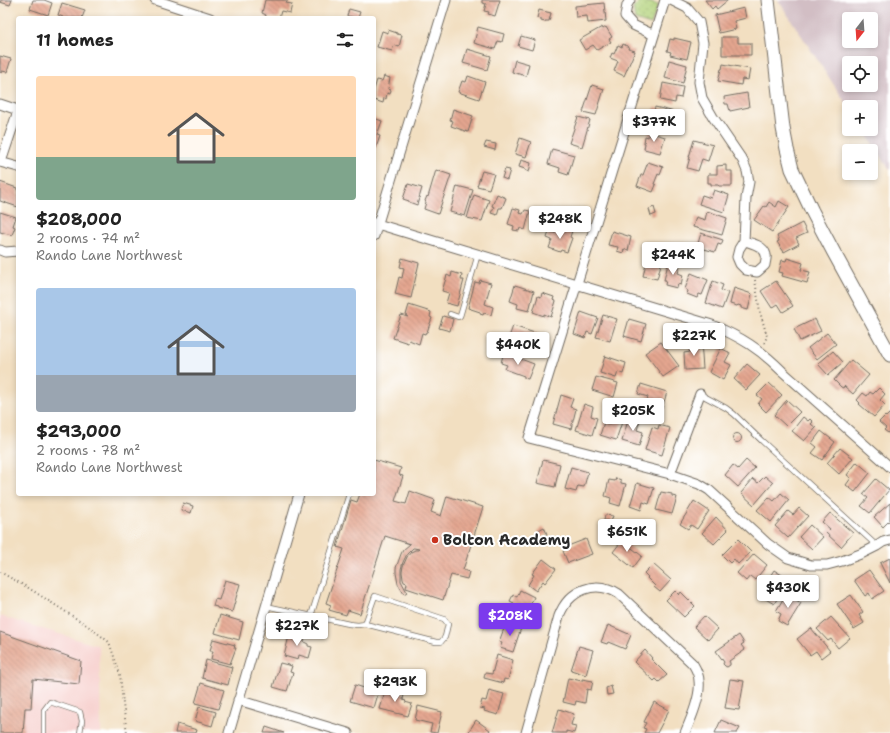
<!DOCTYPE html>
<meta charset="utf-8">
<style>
body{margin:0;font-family:"Shantell Sans",sans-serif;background:#f2f2f2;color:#222;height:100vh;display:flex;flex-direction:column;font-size:15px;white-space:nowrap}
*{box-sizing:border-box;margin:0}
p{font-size:13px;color:#767676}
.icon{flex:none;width:22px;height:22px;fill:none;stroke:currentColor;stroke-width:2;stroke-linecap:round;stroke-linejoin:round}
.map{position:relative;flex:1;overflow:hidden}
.details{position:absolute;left:16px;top:16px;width:360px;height:480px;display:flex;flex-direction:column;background:#fff;border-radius:4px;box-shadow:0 2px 6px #0003}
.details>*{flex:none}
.needle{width:26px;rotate:197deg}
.controls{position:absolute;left:842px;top:12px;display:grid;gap:8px}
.controls a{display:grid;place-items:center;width:36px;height:36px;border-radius:4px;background:#fff;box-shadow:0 2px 6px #0003;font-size:20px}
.price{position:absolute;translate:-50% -34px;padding:0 9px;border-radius:4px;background:#fff;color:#222;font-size:13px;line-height:26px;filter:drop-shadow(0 1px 2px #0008)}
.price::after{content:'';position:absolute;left:50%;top:24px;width:12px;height:9px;margin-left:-6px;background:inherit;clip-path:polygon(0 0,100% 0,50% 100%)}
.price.active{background:#7c3aed;color:#fff}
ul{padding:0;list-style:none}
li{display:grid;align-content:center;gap:8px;height:212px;padding:0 20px}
li span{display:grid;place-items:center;height:124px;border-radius:4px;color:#555}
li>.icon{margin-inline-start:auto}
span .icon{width:72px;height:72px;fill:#fffc;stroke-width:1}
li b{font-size:17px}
h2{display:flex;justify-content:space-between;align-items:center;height:48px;padding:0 20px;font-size:17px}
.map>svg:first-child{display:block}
</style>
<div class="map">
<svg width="890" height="733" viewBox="0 0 890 733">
<defs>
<pattern id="grass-dots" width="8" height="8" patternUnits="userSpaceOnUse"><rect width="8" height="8" fill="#b2d27a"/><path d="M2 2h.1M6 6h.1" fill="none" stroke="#99b46a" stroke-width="1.8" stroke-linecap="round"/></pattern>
<pattern id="building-back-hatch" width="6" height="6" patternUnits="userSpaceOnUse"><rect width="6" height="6" fill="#e4a68f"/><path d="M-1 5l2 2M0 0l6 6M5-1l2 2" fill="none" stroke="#b98775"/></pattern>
</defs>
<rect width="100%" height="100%" fill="#fff"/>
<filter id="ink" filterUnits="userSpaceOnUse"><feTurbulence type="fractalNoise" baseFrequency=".025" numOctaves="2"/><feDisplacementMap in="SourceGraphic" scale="8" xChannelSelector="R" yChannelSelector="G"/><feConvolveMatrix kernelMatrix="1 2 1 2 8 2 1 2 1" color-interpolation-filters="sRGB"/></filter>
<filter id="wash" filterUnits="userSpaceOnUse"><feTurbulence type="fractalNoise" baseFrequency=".012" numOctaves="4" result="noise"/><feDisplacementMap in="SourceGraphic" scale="16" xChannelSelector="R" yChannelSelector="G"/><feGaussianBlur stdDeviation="0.9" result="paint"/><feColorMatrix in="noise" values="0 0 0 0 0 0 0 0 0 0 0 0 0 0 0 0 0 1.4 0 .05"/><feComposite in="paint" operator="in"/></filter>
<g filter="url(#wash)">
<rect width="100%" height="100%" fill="#f2dfc1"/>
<path fill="#f7d0ce" d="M0,616L99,646L101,733H0Z"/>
<path fill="#d2bec4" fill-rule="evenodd" d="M778,0H890V170L863,129H871V107H849V108ZM849,19H871V41H849ZM849,63H871V85H849Z"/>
<path fill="url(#grass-dots)" stroke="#6e7e52" d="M640,1L652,3L658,5L651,25L635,20L633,8Z"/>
<g id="blocks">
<path fill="url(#building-back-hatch)" d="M1,0H12L10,5L0,2Z
M33,0H44L52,3L48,15L30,9Z
M265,0H288L286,3L292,4L290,13L281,11L279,18H265L266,15L262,13Z
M482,0H500L495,16L488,14L489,12L484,11L486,4L482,3Z
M705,0H728L717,9L715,6L712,9Z
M62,3L85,10L82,18H63V17L58,15Z
M604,3L606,21L588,23L587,16L576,17L575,6Z
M744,8L746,18L734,21L736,29L719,33L715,15Z
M349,9L360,12L358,18L347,16Z
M539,10L551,13L549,21H545V22L541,21V19L537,18Z
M478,27L504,34L502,42L498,41L495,49L474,43Z
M602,27L603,29L606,27L612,37L609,39L611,42L597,50L593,45L585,50L579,40Z
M388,30L397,33V34L402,35L399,47L394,45L392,51L377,47L382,31L388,33Z
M521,36L535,40L532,50L518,46Z
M722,37H738V43H751V55H722Z
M674,38L691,42L687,59L670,55L671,52L667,51L670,39L674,40Z
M623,44L629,47L628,49L635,51L624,76L614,71L618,61L610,58L612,53L614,54L618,45L622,47Z
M467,49L491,56L487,70L463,63Z
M0,56L11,59L7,72L2,71L1,73L0,72Z
M515,60L529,64L526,76L512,72Z
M669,60L687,65L683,83L665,78Z
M723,64L750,69L748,80L742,79L741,85L718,81L721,69H722Z
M384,76L390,78L388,89L391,90L390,94L387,93L386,99L384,98L383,103L374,100V90L377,80L382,81Z
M468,76L485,82L479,99L458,92L462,81L466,82Z
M663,83L683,87L681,98L676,97L675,103L660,100Z
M592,85L604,89L596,115L583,112Z
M747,93L749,107L730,111L728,104H725L724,97Z
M655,107L675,112L672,124L667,122L665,128L650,124Z
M453,109L473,116L468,132L451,126L453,121L450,120Z
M578,117L590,120L582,147L569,143Z
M374,118L382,121L377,135L380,136L376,148L374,147Z
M649,132L665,137L660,153L644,149L645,143H644L645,136L648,137Z
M520,138L531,142L526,157L515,154Z
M694,140L713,145L708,161L702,159L698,171L687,168L690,157H689Z
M486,142L496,144L495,150L484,147Z
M552,149L574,155L568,175L559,172L560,168L548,164Z
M521,160L531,163L529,172L525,170V169L519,167Z
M648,162L663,167L660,175L658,174L654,184L656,185L653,192L637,186L641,175H643Z
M726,165V171H732V186H719L718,185H711V183H708V174H717V166Z
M505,169L510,170L507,180L502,178Z
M436,170L451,175L438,214L424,209L426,202L425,201L427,196L428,197Z
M482,171L494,174L489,189L477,186Z
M0,182L17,188V190L18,191V207L0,201Z
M408,184L422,188L417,205L409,202V201L403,199Z
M457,186L473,190L465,216L450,212Z
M714,190L729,195L724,212L699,204L702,195L711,198Z
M497,194L506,198L502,208H499L497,215L491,213L494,207L492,206Z
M474,195L489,200L482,221L467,218Z
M779,201L789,207L772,232L754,220L764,206L766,207L769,202L776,207Z
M654,207L656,214L651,216L649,209Z
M513,208L520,210L519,213L523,214L525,210L530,211L525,230L520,228L519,231L513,230L514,226L508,224Z
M707,211L727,218L722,235L693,227L696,217L705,220Z
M0,212L16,217L13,226L15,227L12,235L0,232Z
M802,223L807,233L796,238L799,244L784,252L777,242L779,241L777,236Z
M556,227L572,231L570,237L572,238L567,252L561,250L560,252L549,248L552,240L547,238L549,231L555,233Z
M612,231L631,237L628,251L624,249L623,253L617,251L618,247L608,245Z
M701,233L723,240L721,245L718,244L715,252L697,247Z
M653,254L663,257L657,279L643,276L647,259L651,260Z
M402,258L419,263L411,298L395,294L399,277L402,278L404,268L400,267Z
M787,258L803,263L801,270L810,272L807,283L782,276L783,273L779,272L782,260L786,261Z
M668,264L680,267L678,273L683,275L681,285L678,284L677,288L665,285L666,280H664Z
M452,272L462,275L461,280H464L457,306L446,303L449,293L442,291L447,275L451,277Z
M691,273L708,280L702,295L699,294L697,298L687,294L688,291L685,289Z
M480,280L491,283L485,304L493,307L491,315L484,313L483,315L480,314V312L468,308L475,282L479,283Z
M713,281L723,285L721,290L728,293L722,309L706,303Z
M776,281L793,306L783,312L778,304L772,308L761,291Z
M515,285L534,291L529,311L517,308L518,304L510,301Z
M734,288L752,294L748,310L741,308V306L738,305L737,306L730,304Z
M542,293L554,297L553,300L556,301L551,317L544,314V316L533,312L538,296L541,297Z
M409,305L431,312L430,317L432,318L427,332H426L425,334L422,333L419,344L409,340L408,343L393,338L401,315L408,317V316L406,315Z
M581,312L598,318L592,334L587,332L585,338L574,334Z
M603,315L617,319L610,341L596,337Z
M443,316L453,319L450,331L439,328Z
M629,319L646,324L641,341L624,336Z
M815,319L821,331L800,341L794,329Z
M513,326L541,335L536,352L516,346L519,339L509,337Z
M827,333L836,344L817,359L808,348Z
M689,341H701L703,369L685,370L684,353L690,352Z
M661,342L679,366L663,377L645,353Z
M721,348L730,353L725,362L731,365L723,380L709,372Z
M833,351L843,362L828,375L818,364Z
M503,355H510L534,364L528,379L524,378V376L505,369L507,365L501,363Z
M605,356L626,363L623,374L618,372L616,378L600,373Z
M851,360L869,375L853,394L844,386L843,388L841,387L834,380Z
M747,364L760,375L746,390L734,379Z
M596,377L618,383L614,397L592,390Z
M769,383L782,395L766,412L758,404L762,399L757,395Z
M641,384L667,392L662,409L646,404L648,397L638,394Z
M879,388L885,394L880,400L885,405L874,417L859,404L860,403L857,400L863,393L867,396L870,392L873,394Z
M561,395L573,399L570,407L576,409L571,429L553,424Z
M787,400L800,412L786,426L774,415Z
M584,404L593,407L591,416L597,418L592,435L576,430Z
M613,412L624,416L616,440L600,435L604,422L609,424Z
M890,413V431L888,433L884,430L886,428L879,422L885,416L886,417Z
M629,417L640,420L637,430L643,432L639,446L622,441Z
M803,417L808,421L810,419L813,422L811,424L816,428L804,441L792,431Z
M659,425L670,428L662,455L645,450L652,427L658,429Z
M821,431L835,442L822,460L812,453L817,447L812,443Z
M732.5 438a4.5 4.5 0 1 1 9 0a4.5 4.5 0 1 1-9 0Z
M840,448L853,458L839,474L827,463Z
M374,460L401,468L399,475L403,476L395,501L406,504L410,491L435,500L431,512L441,516L447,496L483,507L463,570L469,572L467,579L451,575L443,600L406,588L407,583L404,582L403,579L402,572L403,566L407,557L411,552L415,550H418L419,549L414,548H413L407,554L403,562L401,569V581L407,592L404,594L398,584L396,573V568L401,554L403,550L410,544L385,536L360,614L348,610L346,615L329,610L331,605L326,603L344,549L337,547L351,500L357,502L360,494H374Z
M543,460L560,464L555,487L537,483Z
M746,460L755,468L738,487L725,475L733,465L738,469Z
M857,462L870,473L855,492L846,485L851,478L847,475Z
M571,467L588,472L584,487L578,486L576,492L565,489Z
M765,476L773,483L754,505L741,493L753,479L758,483Z
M616,478L621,480V483L626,484L620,506L610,503L611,498L605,496L609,480L615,481Z
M876,479L889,490L870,513L861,506L868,498L863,494Z
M637,483L654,488L649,504L643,502L641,510L630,506Z
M661,492L672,494V496L677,497L672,514L656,510Z
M781,493L789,500L771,522L757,510L769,497L774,501Z
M694,501L709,511L697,529L691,525L688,529L680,524Z
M183,503L193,506L191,513L181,510Z
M890,503V520L883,527L874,517Z
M799,508L808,516L788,538L775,526L788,511L793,515Z
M830,513L853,533L841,547L826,533L830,529L822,522Z
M605,515L613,516L611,522L604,520Z
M716,517L728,530L714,544L702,533Z
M810,525L823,537L812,549L799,537Z
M544,527L547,534L541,537L537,531Z
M624,538L630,543L628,545L642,556L633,568L613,552Z
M586,539L592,554L568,563L563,551L569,549L568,546Z
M738,539L751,552L738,564L734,559L730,563L722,555Z
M754,554L767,565L755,580L750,576L746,581L737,573Z
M890,558V583L880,563Z
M543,559L556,569L545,583L543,581L536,591L528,585L534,575L532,574Z
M653,564L671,580L660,592L654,587L655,586L647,578L648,577L644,573Z
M774,570L788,579L786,582L787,583L774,604L764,598L768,591L763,587Z
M869,570L884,591L872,599L869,593L865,596L854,580Z
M225,580L240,584L232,612L217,608V607L213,606L215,599L219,600Z
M520,590L534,597L524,619L509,612L514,603L510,601L513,595L517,597Z
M675,591L679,595L681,592L695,606L684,617L666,600Z
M786,594L801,603L787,626L778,621L781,614L776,611Z
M851,595L863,612L859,615L864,623L854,629L837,604Z
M220,615L243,622L239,640L215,633Z
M704,616L718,629L708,640L694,627Z
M831,617L850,638L838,648L831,639L828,641L817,629Z
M506,623L521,628L513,652L500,648L502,643L499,642Z
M608,625L631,635L625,649L608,642L607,644L601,642Z
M811,628L830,651L821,658L816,651L810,655L797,639Z
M0,632L81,661L79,684L33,679L31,708H25L23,733H0Z
M290,632L305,636L304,642L308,644V646L312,647L309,658L299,655L298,660L284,656Z
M739,635L744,643L741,645L745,650L729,661L730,663V665L727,667L725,666L723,664L724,662L716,651Z
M213,639L235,645L234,648H236L230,664L211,659L213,651H210Z
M579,646L593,650L586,675L571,670Z
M645,650L652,658L651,659L667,675L659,682L656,679L654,681L634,662Z
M497,655L513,660L508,680L504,679L503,683L484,678L485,673L492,674Z
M206,660L232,667L228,685L202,678Z
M280,663L292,666L290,672L293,673L287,691L273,687Z
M390,670L394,671L391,682L387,680Z
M568,678L582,681V679L593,681L591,690L587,689L585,703L576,701L575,705L563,702Z
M730,679L744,681L739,710L725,708Z
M201,683L224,690L218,709L195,703Z
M355,685L373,691V692L378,694L374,708L350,701Z
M611,686L613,694L607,695L606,688Z
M386,689L404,694L403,700L406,701L405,702L412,704L408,716L380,709Z
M489,690L504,694L498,715L484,711L485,709L480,708L482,700L486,701Z
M654,702L669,710L657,733H644L646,729L643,728L646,723L644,722Z
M418,706L442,712L437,733L430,732L432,724L415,720Z
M199,707L216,712L212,726L195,721Z
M559,709L574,714L571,725L576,726L574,733L566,731V733H552Z
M476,720L490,730L488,733H468Z
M721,720L740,728L737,733H715Z
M177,724L197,730L196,733H175Z
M266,727L284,733H264Z"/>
</g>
</g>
<g filter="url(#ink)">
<use href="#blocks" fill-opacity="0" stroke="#716a60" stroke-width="1"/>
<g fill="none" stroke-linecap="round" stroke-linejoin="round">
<defs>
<path id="lane" d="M450,314L458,317L460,316L461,313L478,254
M700,394L726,408L734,414L762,441L877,546
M266,606L349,624L358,625L365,624L436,642H441L445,637L448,624L444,619L375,596L365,624
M311,616L349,494
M44,733V710L50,702L80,712L82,721L80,733"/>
<path id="street" d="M155,0L210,18
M630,0L627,5L625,16L633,25L654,35
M665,0L529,438L670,474L699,484L709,490L768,544L788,558L811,565H827L842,561L863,553L877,546L883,542L890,540
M671,0L687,8L699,22L703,43L699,82L702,98L713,117L743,161L747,171L749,182L746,198L744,241L739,249L737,257L740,264L746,270L757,272L765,265C765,262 767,258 766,255C764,246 752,243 744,241
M0,104L18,110
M0,162L18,167
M1,162L18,111
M374,223L712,325C741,337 760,349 782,371L890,467
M374,236L446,0
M0,250L5,252L18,251
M670,474L700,394
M238,700L348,733
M229,733L299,494
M526,733L559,616C569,590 595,579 619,594L693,664C696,669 699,675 699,681C701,696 691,719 685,733"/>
<path id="secondary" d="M768,0L783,128L787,149L792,169L812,211L833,251L890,355"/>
</defs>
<use href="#lane" stroke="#716a60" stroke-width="6"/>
<use href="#street" stroke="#716a60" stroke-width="11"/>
<use href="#secondary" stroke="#716a60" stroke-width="15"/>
<path stroke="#716a60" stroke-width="2" stroke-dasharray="1 3" stroke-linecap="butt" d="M755,280L760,312L767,336L764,344
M0,572L27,587L88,626L109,642L120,674L123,704L127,733"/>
<use href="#lane" stroke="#fff" stroke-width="4.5"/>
<use href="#street" stroke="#fff" stroke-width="9"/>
<use href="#secondary" stroke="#fff" stroke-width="13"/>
</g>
</g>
<circle fill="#c8321e" stroke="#fff" stroke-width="1.5" cx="435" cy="540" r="4"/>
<g text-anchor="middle" stroke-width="4" stroke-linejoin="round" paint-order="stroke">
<g font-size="15" font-weight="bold" fill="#2b2b2b" stroke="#fff" text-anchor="start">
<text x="443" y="545">Bolton Academy</text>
</g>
</g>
</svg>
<div class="controls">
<a><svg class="needle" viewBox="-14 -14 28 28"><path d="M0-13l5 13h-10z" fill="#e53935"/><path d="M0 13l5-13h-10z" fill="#767676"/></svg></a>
<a><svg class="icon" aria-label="locate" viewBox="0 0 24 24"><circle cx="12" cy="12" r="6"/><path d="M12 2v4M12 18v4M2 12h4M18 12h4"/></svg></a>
<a>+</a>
<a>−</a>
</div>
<b class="price" style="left:654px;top:143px">$377K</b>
<b class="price" style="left:560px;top:240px">$248K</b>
<b class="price" style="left:673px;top:276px">$244K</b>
<b class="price" style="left:694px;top:357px">$227K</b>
<b class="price" style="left:518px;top:366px">$440K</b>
<b class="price" style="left:633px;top:432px">$205K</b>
<b class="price" style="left:627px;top:553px">$651K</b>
<b class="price" style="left:788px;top:609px">$430K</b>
<b class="price active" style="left:510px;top:637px">$208K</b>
<b class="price" style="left:297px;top:647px">$227K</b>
<b class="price" style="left:395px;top:703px">$293K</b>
<section class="details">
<h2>11 homes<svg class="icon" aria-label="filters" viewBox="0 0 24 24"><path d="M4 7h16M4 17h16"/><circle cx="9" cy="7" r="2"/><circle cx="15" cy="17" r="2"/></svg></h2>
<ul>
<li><span style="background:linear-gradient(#ffd9b3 65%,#7fa58c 0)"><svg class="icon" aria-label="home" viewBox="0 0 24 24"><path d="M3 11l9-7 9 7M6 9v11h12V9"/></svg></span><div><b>$208,000</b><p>2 rooms · 74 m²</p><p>Rando Lane Northwest</p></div></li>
<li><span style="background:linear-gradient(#a9c7e8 70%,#9aa5b1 0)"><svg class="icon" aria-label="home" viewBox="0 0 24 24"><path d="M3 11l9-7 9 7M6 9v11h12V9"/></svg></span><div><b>$293,000</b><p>2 rooms · 78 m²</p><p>Rando Lane Northwest</p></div></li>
</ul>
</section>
</div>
